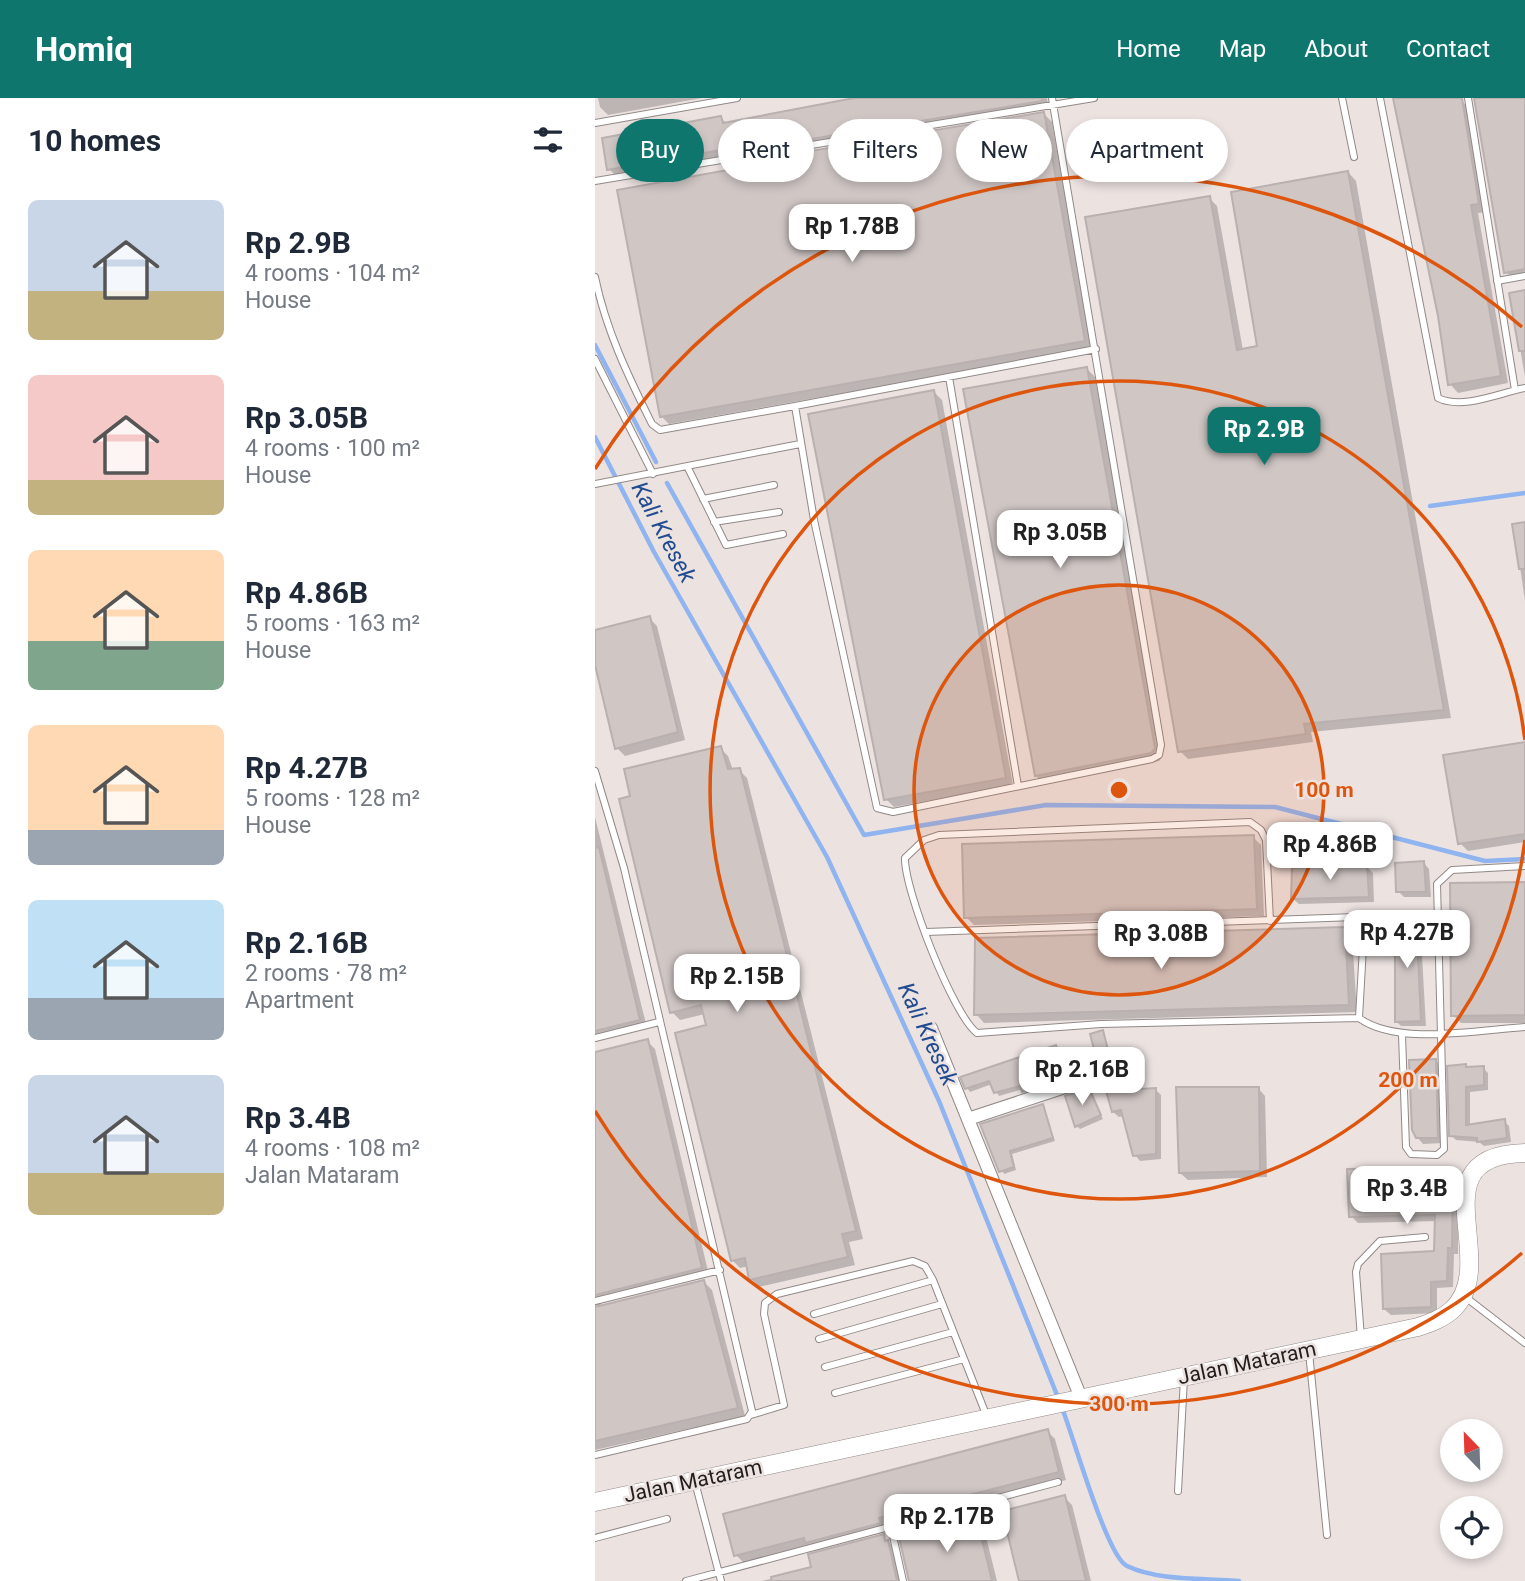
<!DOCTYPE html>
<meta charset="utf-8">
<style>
body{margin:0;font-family:Roboto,sans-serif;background:#f6f6f7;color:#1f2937;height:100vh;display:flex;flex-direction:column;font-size:26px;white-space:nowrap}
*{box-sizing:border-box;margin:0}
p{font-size:23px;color:#747a83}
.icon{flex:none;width:38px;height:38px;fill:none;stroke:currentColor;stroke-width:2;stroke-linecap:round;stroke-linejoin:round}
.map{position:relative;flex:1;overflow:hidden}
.panel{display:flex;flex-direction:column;background:#fff;width:595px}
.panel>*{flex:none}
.hud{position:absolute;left:21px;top:21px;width:665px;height:63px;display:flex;gap:14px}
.needle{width:46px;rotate:337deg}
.tools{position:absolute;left:845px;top:1321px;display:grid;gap:14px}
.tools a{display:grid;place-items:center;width:63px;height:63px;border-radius:50%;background:#fff;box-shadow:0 4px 10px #0003;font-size:35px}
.price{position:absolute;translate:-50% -60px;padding:0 16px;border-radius:14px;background:#fff;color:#222;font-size:23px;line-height:46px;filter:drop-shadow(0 2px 4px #0008)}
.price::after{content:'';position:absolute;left:50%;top:42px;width:21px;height:16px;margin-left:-10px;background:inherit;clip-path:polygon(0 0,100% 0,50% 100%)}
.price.current{background:#0f766e;color:#fff}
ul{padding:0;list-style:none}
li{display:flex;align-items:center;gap:21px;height:175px;padding:0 28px}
li span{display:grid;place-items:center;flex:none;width:196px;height:140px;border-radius:10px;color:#555}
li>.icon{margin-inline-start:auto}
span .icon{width:84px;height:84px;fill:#fffc;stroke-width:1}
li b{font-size:30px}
h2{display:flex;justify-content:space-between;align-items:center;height:84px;padding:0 28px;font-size:30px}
.pill{padding:0 24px;border-radius:32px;background:#fff;box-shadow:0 4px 10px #0003;font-size:24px;line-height:63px}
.pill.current{background:#0f766e;color:#fff}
header{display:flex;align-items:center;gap:42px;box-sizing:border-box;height:98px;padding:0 35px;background:#0f766e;color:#fff}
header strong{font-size:33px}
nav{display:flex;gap:38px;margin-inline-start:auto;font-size:24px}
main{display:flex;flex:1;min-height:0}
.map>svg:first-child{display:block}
</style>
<header>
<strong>Homiq</strong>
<nav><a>Home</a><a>Map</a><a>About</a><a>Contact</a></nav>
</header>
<main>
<section class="panel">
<h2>10 homes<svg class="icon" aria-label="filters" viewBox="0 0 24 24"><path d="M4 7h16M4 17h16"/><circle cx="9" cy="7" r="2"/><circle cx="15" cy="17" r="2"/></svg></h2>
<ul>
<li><span style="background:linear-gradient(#c9d6e8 65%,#c2b280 0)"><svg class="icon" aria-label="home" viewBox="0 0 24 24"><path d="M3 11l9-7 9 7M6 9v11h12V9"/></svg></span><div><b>Rp 2.9B</b><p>4 rooms · 104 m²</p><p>House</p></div></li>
<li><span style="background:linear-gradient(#f6c9c9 75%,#c2b280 0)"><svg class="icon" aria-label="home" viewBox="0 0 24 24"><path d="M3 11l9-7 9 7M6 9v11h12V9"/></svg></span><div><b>Rp 3.05B</b><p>4 rooms · 100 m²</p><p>House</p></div></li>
<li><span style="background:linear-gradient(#ffd9b3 65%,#7fa58c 0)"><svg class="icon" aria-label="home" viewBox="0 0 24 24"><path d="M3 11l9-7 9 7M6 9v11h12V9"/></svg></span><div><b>Rp 4.86B</b><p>5 rooms · 163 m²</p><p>House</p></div></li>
<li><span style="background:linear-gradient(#ffd9b3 75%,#9aa5b1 0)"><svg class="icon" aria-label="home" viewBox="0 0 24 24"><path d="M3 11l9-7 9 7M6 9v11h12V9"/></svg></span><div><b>Rp 4.27B</b><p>5 rooms · 128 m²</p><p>House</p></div></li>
<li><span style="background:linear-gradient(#bfe0f5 70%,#9aa5b1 0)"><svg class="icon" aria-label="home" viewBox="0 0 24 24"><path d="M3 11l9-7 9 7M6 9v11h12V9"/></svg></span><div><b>Rp 2.16B</b><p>2 rooms · 78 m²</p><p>Apartment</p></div></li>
<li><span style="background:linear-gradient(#c9d6e8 70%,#c2b280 0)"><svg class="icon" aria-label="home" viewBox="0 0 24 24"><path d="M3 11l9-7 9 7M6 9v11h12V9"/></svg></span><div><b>Rp 3.4B</b><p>4 rooms · 108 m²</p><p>Jalan Mataram</p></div></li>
</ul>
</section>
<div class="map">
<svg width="930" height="1483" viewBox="0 0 930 1483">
<rect width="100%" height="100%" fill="#ece3e1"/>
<path fill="#0003" d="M3,0H107L13,17L5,9Z
M268,0H452L454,11L22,79L14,71L126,20L132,26Z
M800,0H863L875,11L891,114L883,115L913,285L863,295L855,286L844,218Z
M879,0H930V180L919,182L911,174Z
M449,16L457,24L497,251L74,326L66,318L146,72Z
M753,74L761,83L856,620L716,634L718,644L593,661L585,653L614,100L622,108L648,252L664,250Z
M930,194V279L916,197Z
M492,271L500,279L567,659L564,663L449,686L441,678Z
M339,294L347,302L418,687L299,709L291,701Z
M930,426V503L919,428Z
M54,520L62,528L90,642L30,658L22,650L0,560V534Z
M930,646V744L873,753L865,745Z
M125,650L133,658L138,672H144L152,680L268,1141L254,1144L260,1167L164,1189L156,1181L154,1168L145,1170L137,1162L113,928L110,916L85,922L77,914L38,700Z
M0,719L52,930L0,943Z
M658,739L666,747L669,818L379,827L371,819Z
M829,765L834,771L836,799H809L803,793Z
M772,769L778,775L779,804L704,806L698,801Z
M930,786V925H866L858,917Z
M820,818L825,823L831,928H806L801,923Z
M749,830L757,839L762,914L389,925L381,916Z
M508,934L518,964L508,966L504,962Z
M52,943L60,951L114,1177L7,1205L3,1210L109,1184L117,1192L150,1318L0,1352V956Z
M461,949L468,961L478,958L481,962L486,972L481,973L483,979L432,996L428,991L404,998L397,986L375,994L372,990Z
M840,962L846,968L848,1045L828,1046L822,1039Z
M854,970H888L893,975V992L875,994V1028L909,1023L914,1028L916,1044L889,1048L884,1044L861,1042L856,1037Z
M663,990L670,998L672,1079L593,1082L585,1075Z
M560,991L566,997V1061L545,1063L540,1057L529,1018L524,1019L518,1014Z
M493,992L508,1021L485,1031L482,1028Z
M447,1008L460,1043L417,1056L421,1072L409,1076L387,1027Z
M857,1072L864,1078L863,1156H859L858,1189L842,1190V1215L796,1217L789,1211L841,1155V1123L763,1125L756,1118Z
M452,1333L460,1341L471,1382L291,1428L293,1433L220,1453L215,1448L149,1465L141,1457Z
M469,1399L477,1407L496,1483H426Z
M381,1422L389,1431L402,1483H315Z
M288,1438L301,1452L308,1483H167L218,1470Z"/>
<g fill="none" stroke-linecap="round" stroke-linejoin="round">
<path stroke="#90b4f0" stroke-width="4.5" d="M0,247L61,364
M0,339L59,454L232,759L344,1003L464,1302
M72,385L269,737L451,707L680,709L890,763L930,761
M835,408L930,395
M467,1310C478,1337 512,1459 532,1468C563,1483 609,1480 644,1483"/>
</g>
<path fill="#d0c7c5" stroke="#b9b0af" stroke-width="2" d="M259,0H447V3L143,53V49L12,72L7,40L126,18L128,25Z
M798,0H867L884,106L876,107L906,278L853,287L843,218Z
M879,0H930V171L909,175Z
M449,14L490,243L65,319L22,92L144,70V65Z
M753,73L849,612L709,626L711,636L583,654L490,119L615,98L642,252L662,248L636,94Z
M930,192V253H924L914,195Z
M492,269L560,650L556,655L440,678L368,291Z
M339,292L411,680L289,702L213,316Z
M930,424V471H924L917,426Z
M55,518L83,634L20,651L0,567V532Z
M930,644V736L863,746L848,657Z
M126,648L133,671L145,670L261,1133L247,1136L253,1159L154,1182L150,1160L136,1163L80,935L111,927L106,907L75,915L24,701L35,698L29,671Z
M659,737L662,811L369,820L367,746Z
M4,749L45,922L0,933V750Z
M829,763L831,794H801L800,765Z
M772,767L774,799L696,801L697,770Z
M930,784V917L856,918L855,785Z
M800,816H821L826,923L800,924Z
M750,829L754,907L379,917L380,840Z
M508,932L515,960L502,963L495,936Z
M53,941L107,1170L0,1197V954Z
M461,947L466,960L478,956L484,968L479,970L481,976L427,994L425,988L399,995L394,983L370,991L365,979Z
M841,961L843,1040H821L817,1032L814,962Z
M871,966V969L889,968V987L871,989V1027L910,1021L912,1040L882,1044V1040L854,1038L852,968Z
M581,989H664L665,1073L584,1075Z
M494,990L506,1017L480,1029L470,998Z
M561,990V1056L538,1058L526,1012L517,1014L511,993Z
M448,1006L458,1040L415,1053L419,1069L404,1074L385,1026Z
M858,1070L857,1150H853L852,1183L836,1184V1209L788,1211L786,1156L839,1153L840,1117L754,1119L752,1071Z
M109,1182L143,1310L0,1343V1209Z
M453,1331L464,1374L284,1420L286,1425L210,1445L209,1440L139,1458L128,1416Z
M470,1397L491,1483H424L407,1413Z
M382,1421L397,1483H314L304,1439Z
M289,1436L290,1443L293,1442L302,1483H177L176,1479L216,1469L213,1456Z"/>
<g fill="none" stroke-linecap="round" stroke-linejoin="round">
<defs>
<path id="service" d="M747,0L759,59
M785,0L843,300C868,312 904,295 930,290
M873,0L920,292
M0,25L142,0
M0,83L499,0
M0,179C11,232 33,278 57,326L65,332L200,308L219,422L282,710L298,714L557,661L564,657L566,647L457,0
M902,183L930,178
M0,261L58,376
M354,279L423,688
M200,308L501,251
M93,370L131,447L188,436
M0,386L205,346
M108,401L179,387
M119,424L184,414
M0,673L29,770L157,1313L152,1321L0,1357
M675,823L671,742L666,732L655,724L344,737L329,742L310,760C309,791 358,917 382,935L506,926L764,920C802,948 883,932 930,929
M331,834L761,819L769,831L764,920
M807,937L811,1049L816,1056L842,1057L849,1051L842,786L857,772L930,768
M0,940L64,924
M869,1198L930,1245
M0,1203L125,1172
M219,1216L338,1182
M766,1240L761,1174L763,1166L785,1143L830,1139
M224,1241L347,1206
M714,1254L732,1437
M230,1269L358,1234
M240,1295L369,1261
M156,1317L189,1307L169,1216L170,1205L182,1196L318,1163L330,1168L338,1182L392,1319
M100,1384L126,1483
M583,1393L589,1280
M296,1429L308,1483
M0,1440L72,1421
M91,1483L463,1384"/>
<path id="minor" d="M336,930L486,1300
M373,1021L491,982"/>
<path id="secondary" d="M0,1404L823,1229C835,1225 847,1221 857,1212C908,1165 819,1057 930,1055"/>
</defs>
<use href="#service" stroke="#918987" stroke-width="8"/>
<use href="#minor" stroke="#918987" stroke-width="14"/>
<use href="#secondary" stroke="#918987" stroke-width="19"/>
<use href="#service" stroke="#fff" stroke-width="6"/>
<use href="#minor" stroke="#fff" stroke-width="12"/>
<use href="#secondary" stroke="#fff" stroke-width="18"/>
</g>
<circle cx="524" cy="692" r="205" fill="#de560d" fill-opacity=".12"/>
<g fill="none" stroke="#de560d" stroke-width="3.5">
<circle cx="524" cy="692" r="205"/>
<path d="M930 742A409 409 0 1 1 930 642"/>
<path d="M927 1155A614 614 0 0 1 0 1013M0 371A614 614 0 0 1 927 229"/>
</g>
<g text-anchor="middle" stroke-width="5" stroke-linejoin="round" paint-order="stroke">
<g font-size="21" fill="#211e1d" stroke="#ece3e1">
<text transform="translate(652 1265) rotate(-12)" y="7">Jalan Mataram</text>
<text transform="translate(98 1383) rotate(-12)" y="7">Jalan Mataram</text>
</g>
<g font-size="23" font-style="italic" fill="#214b91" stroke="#ece3e1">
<text transform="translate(69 434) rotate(62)" y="8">Kali Kresek</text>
<text transform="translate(333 936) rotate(65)" y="8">Kali Kresek</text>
</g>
</g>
<circle cx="524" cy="692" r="10" fill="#de560d" stroke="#ece3e1" stroke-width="3.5"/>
<g font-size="21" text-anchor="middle" font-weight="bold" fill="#de560d" stroke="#ece3e1" stroke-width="5" stroke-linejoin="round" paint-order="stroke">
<text x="729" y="699">100 m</text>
<text x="813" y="989">200 m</text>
<text x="524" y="1313">300 m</text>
</g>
</svg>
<div class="tools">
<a><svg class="needle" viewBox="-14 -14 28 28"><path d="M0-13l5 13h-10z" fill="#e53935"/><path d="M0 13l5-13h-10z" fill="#747a83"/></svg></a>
<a><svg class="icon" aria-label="locate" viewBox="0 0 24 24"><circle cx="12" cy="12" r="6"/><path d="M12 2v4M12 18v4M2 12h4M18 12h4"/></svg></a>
</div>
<b class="price" style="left:257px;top:166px">Rp 1.78B</b>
<b class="price current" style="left:669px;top:369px">Rp 2.9B</b>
<b class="price" style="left:465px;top:472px">Rp 3.05B</b>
<b class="price" style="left:735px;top:784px">Rp 4.86B</b>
<b class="price" style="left:812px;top:872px">Rp 4.27B</b>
<b class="price" style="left:566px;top:873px">Rp 3.08B</b>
<b class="price" style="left:142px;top:916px">Rp 2.15B</b>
<b class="price" style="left:487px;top:1009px">Rp 2.16B</b>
<b class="price" style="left:812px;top:1128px">Rp 3.4B</b>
<b class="price" style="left:352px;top:1456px">Rp 2.17B</b>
<div class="hud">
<a class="pill current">Buy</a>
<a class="pill">Rent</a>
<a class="pill">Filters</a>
<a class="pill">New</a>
<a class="pill">Apartment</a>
</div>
</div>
</main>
